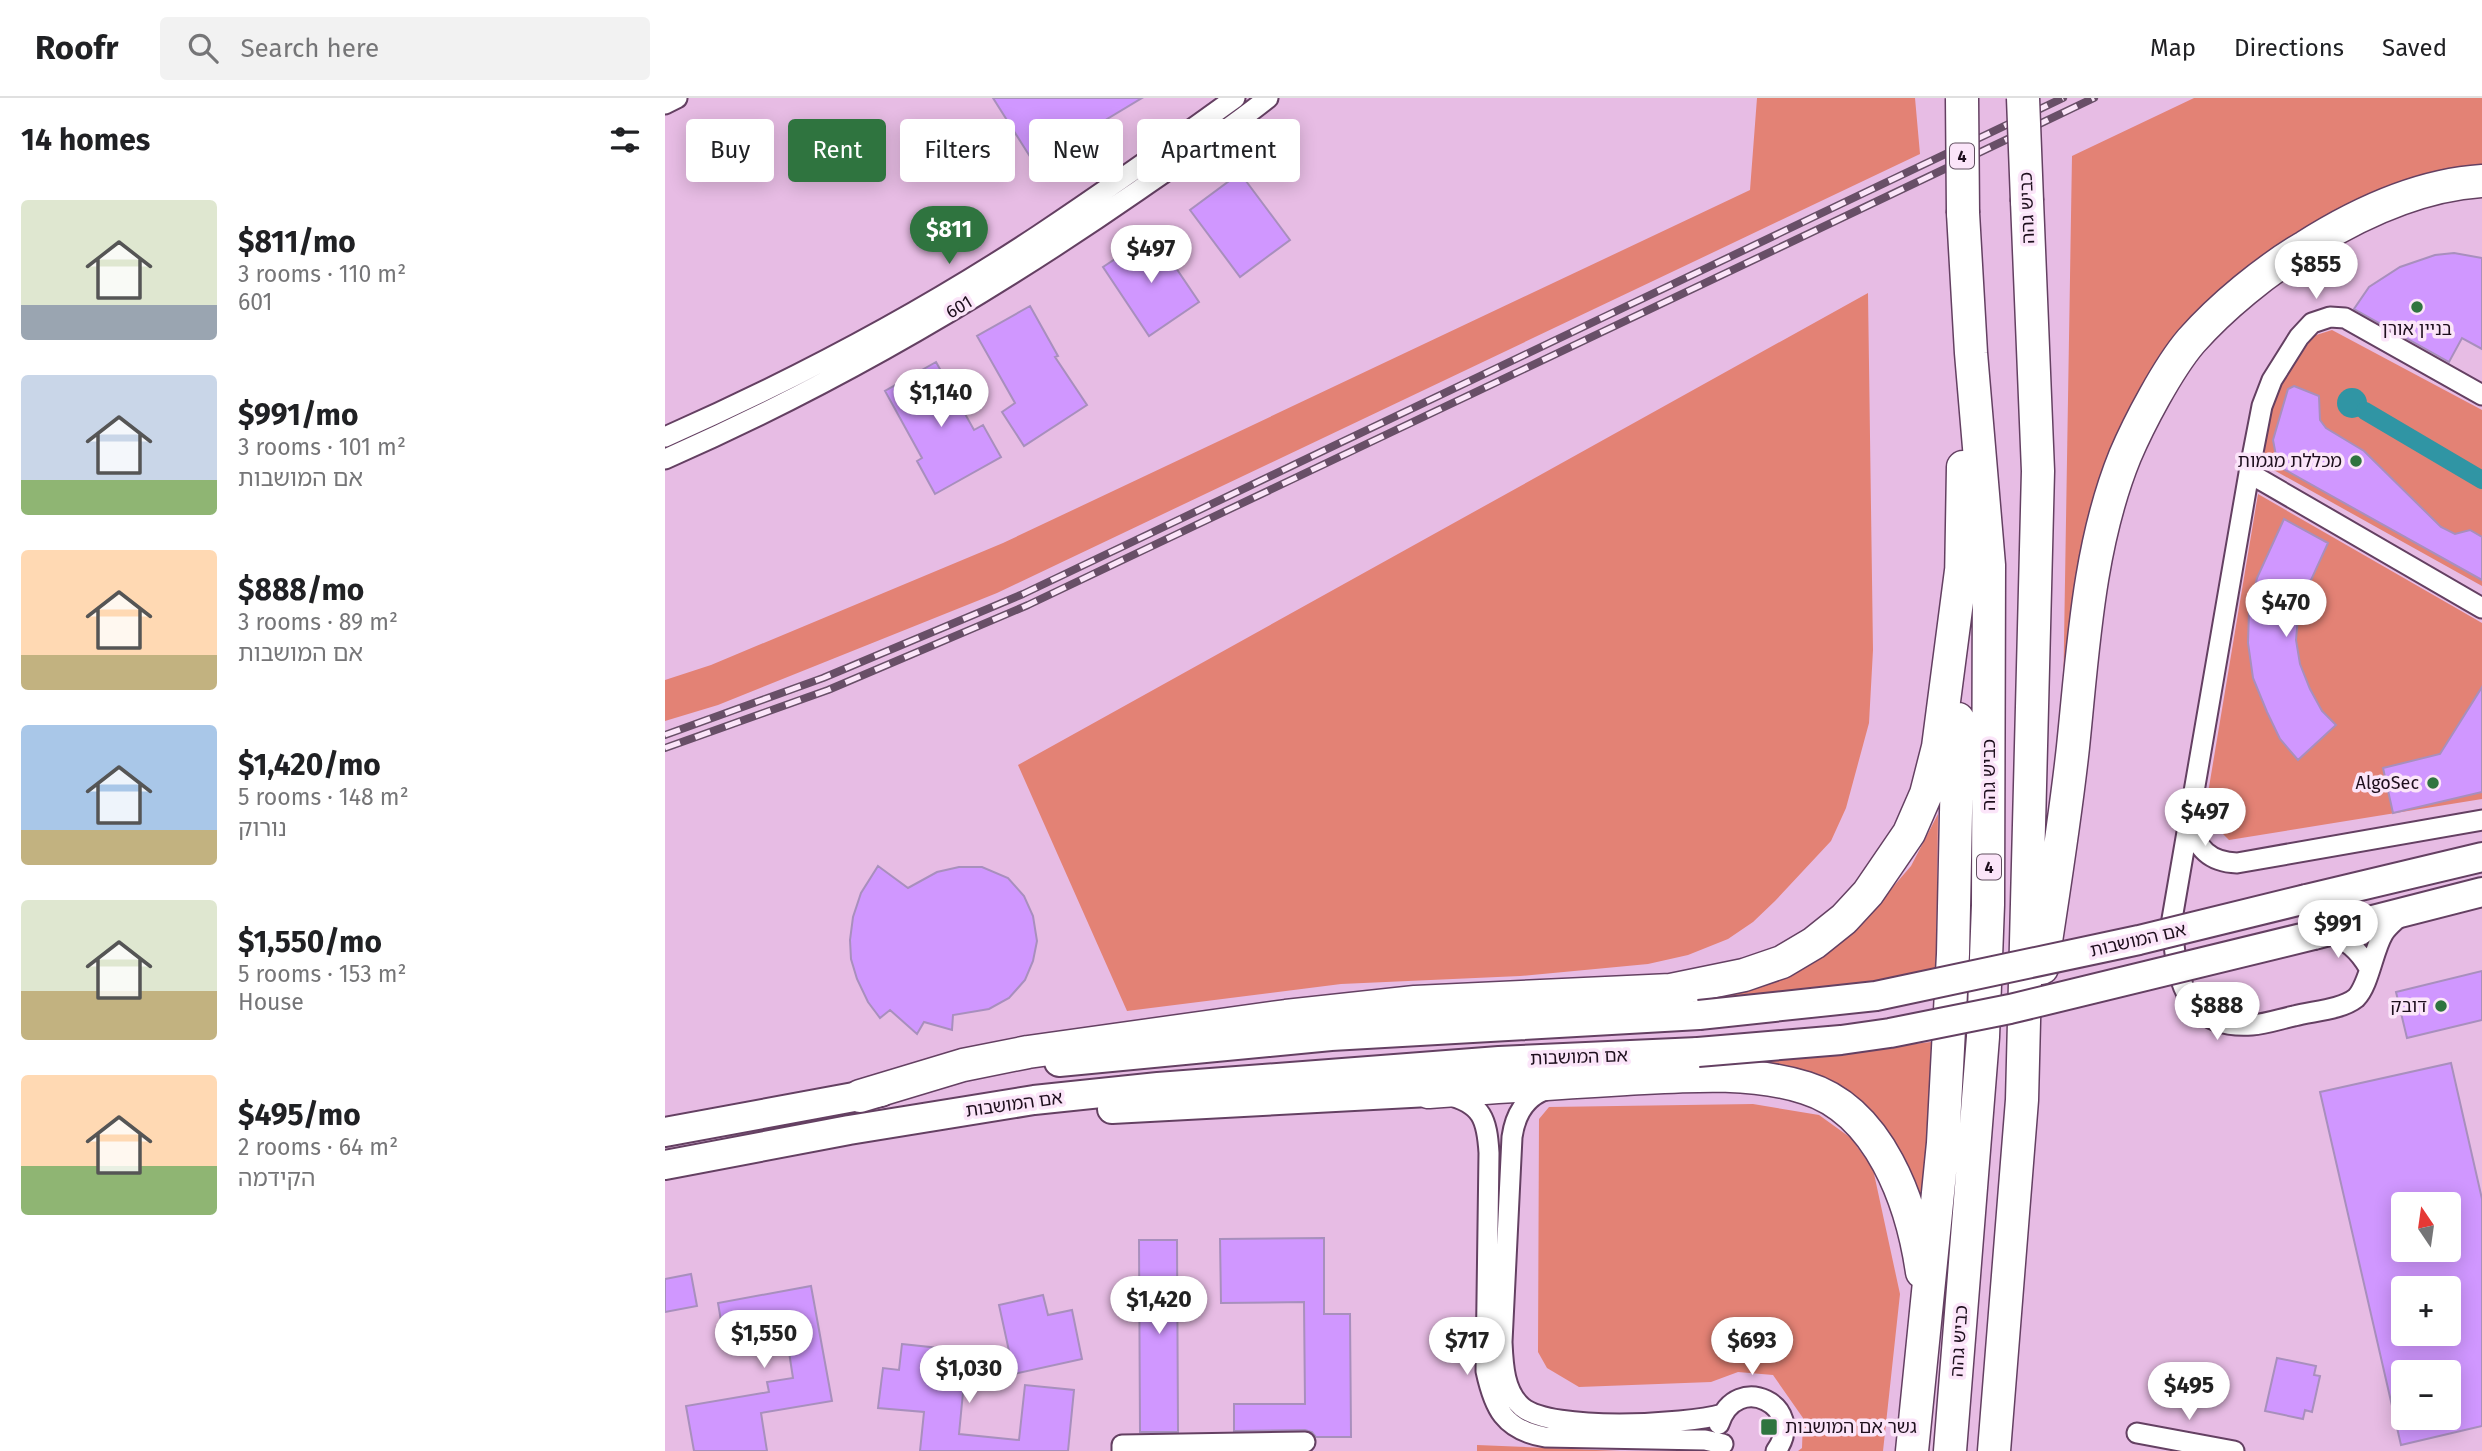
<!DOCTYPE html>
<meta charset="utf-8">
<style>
body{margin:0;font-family:"Fira Sans","Noto Sans Hebrew",sans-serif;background:#f2f2f2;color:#202124;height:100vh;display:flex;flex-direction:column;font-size:26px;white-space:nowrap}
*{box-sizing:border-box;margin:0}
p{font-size:23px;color:#757577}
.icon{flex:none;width:38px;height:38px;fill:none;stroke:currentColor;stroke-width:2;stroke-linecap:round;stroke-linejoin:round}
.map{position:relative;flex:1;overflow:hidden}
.details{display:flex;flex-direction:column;background:#fff;width:665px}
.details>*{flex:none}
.top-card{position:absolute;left:21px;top:21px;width:665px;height:63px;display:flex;gap:14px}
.needle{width:46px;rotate:347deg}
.tools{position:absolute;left:1726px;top:1094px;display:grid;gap:14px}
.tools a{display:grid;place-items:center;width:70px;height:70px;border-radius:7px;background:#fff;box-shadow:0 4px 18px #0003;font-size:35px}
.price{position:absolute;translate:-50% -60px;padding:0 16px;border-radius:24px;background:#fff;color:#222;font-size:23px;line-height:46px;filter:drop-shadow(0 2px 4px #0008)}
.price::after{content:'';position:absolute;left:50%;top:42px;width:21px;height:16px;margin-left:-10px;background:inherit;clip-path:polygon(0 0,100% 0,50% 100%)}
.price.current{background:#2f743f;color:#fff}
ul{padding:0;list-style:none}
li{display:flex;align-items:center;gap:21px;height:175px;padding:0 21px}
li span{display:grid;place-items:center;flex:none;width:196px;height:140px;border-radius:7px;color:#555}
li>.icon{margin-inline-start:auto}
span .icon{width:84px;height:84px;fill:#fffc;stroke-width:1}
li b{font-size:30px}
h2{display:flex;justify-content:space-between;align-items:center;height:84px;padding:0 21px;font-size:30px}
.tag{padding:0 24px;border-radius:7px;background:#fff;box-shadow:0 4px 18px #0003;font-size:24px;line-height:63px}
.tag.current{background:#2f743f;color:#fff}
header{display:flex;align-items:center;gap:42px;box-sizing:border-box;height:98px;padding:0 35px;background:#fff;border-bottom:2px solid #e0e0e0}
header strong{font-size:33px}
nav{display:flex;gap:38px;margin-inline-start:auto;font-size:24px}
.search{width:490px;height:63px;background:#f2f2f2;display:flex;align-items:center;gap:18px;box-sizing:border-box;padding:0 24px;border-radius:7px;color:#757577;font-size:26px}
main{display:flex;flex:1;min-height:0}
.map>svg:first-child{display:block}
</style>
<header>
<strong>Roofr</strong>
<div class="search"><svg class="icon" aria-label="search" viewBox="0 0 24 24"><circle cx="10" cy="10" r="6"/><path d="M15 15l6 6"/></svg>Search here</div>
<nav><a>Map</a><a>Directions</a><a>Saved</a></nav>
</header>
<main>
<section class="details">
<h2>14 homes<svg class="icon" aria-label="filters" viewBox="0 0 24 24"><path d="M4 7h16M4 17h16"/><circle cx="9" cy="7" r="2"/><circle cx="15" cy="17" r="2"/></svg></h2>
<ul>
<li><span style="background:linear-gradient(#dfe7d0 75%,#9aa5b1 0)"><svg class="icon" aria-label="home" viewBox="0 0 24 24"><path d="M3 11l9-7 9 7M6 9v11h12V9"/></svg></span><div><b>$811/mo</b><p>3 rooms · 110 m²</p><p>601</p></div></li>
<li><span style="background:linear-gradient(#c9d6e8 75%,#8fb573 0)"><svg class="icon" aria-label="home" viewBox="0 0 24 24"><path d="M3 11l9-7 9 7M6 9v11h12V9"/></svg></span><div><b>$991/mo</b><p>3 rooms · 101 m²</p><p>אם המושבות</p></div></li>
<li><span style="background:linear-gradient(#ffd9b3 75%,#c2b280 0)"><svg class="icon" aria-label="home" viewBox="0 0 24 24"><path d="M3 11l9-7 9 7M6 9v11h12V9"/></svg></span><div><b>$888/mo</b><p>3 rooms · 89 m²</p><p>אם המושבות</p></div></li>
<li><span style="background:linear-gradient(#a9c7e8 75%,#c2b280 0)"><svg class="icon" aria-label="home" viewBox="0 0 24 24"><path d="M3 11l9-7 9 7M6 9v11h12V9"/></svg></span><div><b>$1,420/mo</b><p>5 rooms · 148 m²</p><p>נורוק</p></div></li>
<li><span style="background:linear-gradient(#dfe7d0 65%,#c2b280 0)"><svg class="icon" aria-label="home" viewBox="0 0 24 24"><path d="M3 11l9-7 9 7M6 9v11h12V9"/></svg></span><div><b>$1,550/mo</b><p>5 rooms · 153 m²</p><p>House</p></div></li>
<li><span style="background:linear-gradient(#ffd9b3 65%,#8fb573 0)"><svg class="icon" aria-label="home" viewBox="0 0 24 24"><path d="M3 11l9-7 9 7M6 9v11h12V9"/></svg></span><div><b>$495/mo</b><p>2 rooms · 64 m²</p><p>הקידמה</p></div></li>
</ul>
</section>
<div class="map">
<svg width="1817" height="1353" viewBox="0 0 1817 1353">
<rect width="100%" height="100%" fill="#e7bce4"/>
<path fill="#e38275" d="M1092,0H1250L1255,56L332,495L53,607L0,623V582L46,567L338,445L1085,92Z
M1529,0H1817V71L1690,107L1493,275L1398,605L1407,58Z
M1203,195L1208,552L1204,625L1181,710L1166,743L1110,803L1088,824L1063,841L1023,857L983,866L855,878L676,886L462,913L353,667Z
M1667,232L1817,312V488L1598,366L1605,304L1648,238Z
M1593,396L1817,525V701L1564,742L1548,726L1541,707Z
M1273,716L1271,879L1007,911L1173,846L1195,827L1246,768Z
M1266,944L1263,1120L1224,1046L1067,959L1163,956Z
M1088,1006L1154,1017L1186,1040L1208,1071L1235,1196L1218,1353H1133L1137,1350L1138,1320L1108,1277L1073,1274L1046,1284L914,1289L882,1270L873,1254L874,1021L884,1009Z
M812,1347L955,1353H812Z"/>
<path fill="#3095a4" d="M1672 305a15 15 0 1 1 30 0a15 15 0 1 1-30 0Z"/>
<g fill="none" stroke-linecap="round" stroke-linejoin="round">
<path stroke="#3095a4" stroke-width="18" d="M1700,313L1817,382"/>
</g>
<path fill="#d097ff" stroke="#a88fbd" stroke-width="2" fill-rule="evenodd" d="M328,0H477L369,65Z
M575,75L625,142L575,179L525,112Z
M488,136L534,204L484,238L438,169Z
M1789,155L1817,160V251L1797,240L1784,264L1689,211L1704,189L1735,169L1770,157Z
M365,208L393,258L390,259L422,307L359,348L337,314L350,305L312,238Z
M271,264L309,332L318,327L336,359L270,396L252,363L257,360L220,293Z
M1629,288L1654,298L1655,322L1661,330L1699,353L1776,429L1790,436L1805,432L1817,439V482L1613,368L1608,342L1623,291Z
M1619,421L1663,445L1640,495L1633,519L1631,542L1635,566L1645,591L1657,613L1671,627L1633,662L1615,641L1602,614L1588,580L1583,545L1584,513L1592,480Z
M1817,589V694L1728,715L1718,670L1775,656Z
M213,768L243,790L272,774L294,769H317L343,780L359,798L368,818L372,843L368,863L360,882L344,900L324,911L288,917L287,932L259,924L252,936L225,912L215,920L203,904L192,881L186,861L185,842L188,819L196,795Z
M1817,873V922L1742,940L1731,894Z
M1786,965L1817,1101V1328L1736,1347L1655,994ZM1738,1106H1783V1152H1738ZM1738,1190H1783V1236H1738ZM1738,1274H1783V1320H1738Z
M659,1140V1216H685L686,1339H651L647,1334L640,1332L569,1333V1306H640L639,1204L556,1205L555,1141Z
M474,1142H512L513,1334H475Z
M26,1176L32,1208L0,1214V1181Z
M146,1188L167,1303L96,1315L102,1353H29L21,1308L104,1294L102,1284L128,1280L122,1241L61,1252L53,1205Z
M378,1197L383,1217L407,1212L417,1261L349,1276L334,1207Z
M237,1246L302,1253L294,1336L354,1342L360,1287L409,1292L403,1353H255L259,1314L213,1310L218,1270L234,1272Z
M1612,1260L1651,1268L1649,1277L1655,1278L1647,1314L1640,1312L1638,1321L1600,1313Z"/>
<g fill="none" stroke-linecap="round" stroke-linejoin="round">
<defs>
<path id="minor" d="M0,6L12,0
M0,339C129,282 256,215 374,137C440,93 505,47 570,0
M0,361C167,288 324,196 474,92C517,62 562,33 603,0
M1584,375L1817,510
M1526,724C1531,751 1545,764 1572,765L1817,722
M1736,817C1730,823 1722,829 1718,836C1708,853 1704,887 1691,900C1676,912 1647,913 1629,918C1615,921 1601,926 1587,927C1517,932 1510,875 1507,821L1584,375L1597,308L1607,282L1634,239L1647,225L1665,219L1680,220L1817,297
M1663,834C1682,843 1693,851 1704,870
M883,991C860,998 850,1018 847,1039L837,1244C838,1266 839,1294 857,1309C887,1334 1020,1327 1058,1316
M783,997C817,1006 822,1021 824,1055L821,1273C829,1310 839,1332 880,1339L1040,1342L1058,1346
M1054,1326C1071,1272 1143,1308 1111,1353
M1472,1335L1569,1353
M457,1353V1347L640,1344"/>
<path id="secondary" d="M1641,801L1817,759
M1649,837L1817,794
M394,964L666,938L1034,917
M447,1011L764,994
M0,1034L216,994
M0,1067L184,1032L369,1002L493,989L834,963L1033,954"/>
<path id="trunk" d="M1296,485L1298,369
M1377,870C1388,796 1400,723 1408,649C1418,553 1423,449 1460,358C1474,325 1503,270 1526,243C1556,209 1601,172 1640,149C1692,116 1755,87 1817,83
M764,994C830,989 895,985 961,981C1019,978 1085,972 1141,990C1215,1013 1247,1105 1257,1174
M195,998L298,967L363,954L621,918L750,904L1006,892L1079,877L1117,864L1149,845L1179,821L1203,795L1244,735L1261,696L1273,649L1297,465
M1247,1353L1278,1045L1288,856L1293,621
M1285,1353L1318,939L1323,807L1324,467L1306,255L1298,115
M1329,1353L1357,1002L1373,373L1362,103"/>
</defs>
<use href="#minor" stroke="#644062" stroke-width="23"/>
<use href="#secondary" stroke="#644062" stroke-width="32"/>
<use href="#trunk" stroke="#644062" stroke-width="35"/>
<use href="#minor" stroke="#fff" stroke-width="19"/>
<use href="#secondary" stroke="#fff" stroke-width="28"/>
<use href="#trunk" stroke="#fff" stroke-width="32"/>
<defs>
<path id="rail" d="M0,637L158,580L358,496L1398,0
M0,650L163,592L363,507L1429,0"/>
</defs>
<use href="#rail" stroke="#684f67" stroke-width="8"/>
<use href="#rail" stroke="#fbe5f9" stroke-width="5" stroke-dasharray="16" stroke-linecap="butt"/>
<defs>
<path id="secondary-bridge" d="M1034,917L1211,898L1474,842L1641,801
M1033,954L1176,942L1225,935L1345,911L1649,837"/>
<path id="trunk-bridge" d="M1297,0L1298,115
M1358,0L1362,103"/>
</defs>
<use href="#secondary-bridge" stroke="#644062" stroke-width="32" stroke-linecap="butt"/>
<use href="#trunk-bridge" stroke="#644062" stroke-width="35" stroke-linecap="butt"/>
<use href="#secondary-bridge" stroke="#fff" stroke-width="28"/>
<use href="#trunk-bridge" stroke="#fff" stroke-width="32"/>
</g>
<g fill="#2f743f" stroke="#fbe5f9" stroke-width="2.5">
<circle cx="1752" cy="209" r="7"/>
<circle cx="1691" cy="363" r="7"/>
<circle cx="1768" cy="685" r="7"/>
<circle cx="1776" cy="908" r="7"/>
<rect x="1095" y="1320" width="18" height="18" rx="3.5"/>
</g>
<g text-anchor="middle" stroke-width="7" stroke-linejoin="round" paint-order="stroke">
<g fill="#fbe5f9" stroke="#604f5f" stroke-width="2">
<rect x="1285" y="45.5" width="24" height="25" rx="5"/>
<rect x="1312" y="756.5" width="24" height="25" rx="5"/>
</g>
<g font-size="16" font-weight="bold" fill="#1e0f1d">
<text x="1297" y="64">4</text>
<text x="1324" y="775">4</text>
</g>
<g font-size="18" fill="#1e0f1d" stroke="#fbe5f9">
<text transform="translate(1362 110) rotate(-92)" y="6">כביש גהה</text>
<text transform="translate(294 209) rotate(-31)" y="6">601</text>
<text transform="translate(1324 677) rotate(-90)" y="6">כביש גהה</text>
<text transform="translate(1473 842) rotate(-13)" y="6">אם המושבות</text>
<text transform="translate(914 959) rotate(-2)" y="6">אם המושבות</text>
<text transform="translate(349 1006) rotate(-8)" y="6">אם המושבות</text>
<text transform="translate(1294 1243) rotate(-86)" y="6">כביש גהה</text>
</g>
<g font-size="18" fill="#1e0f1d" stroke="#fbe5f9" text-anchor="end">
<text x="1752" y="237" text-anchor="middle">בניין אורן</text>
<text x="1677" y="369">מכללת מגמות</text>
<text x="1754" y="691">AlgoSec</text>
<text x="1762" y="914">דובק</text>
<text x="1120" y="1335" text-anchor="start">גשר אם המושבות</text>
</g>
</g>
</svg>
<div class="tools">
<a><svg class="needle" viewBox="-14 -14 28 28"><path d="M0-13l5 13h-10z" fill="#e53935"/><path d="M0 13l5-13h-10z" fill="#757577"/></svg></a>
<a>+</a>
<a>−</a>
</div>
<b class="price current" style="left:284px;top:168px">$811</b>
<b class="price" style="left:486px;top:187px">$497</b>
<b class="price" style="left:1651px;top:203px">$855</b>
<b class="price" style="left:276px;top:331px">$1,140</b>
<b class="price" style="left:1621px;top:541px">$470</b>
<b class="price" style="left:1540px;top:750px">$497</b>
<b class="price" style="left:1673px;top:862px">$991</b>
<b class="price" style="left:1552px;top:944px">$888</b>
<b class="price" style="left:494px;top:1238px">$1,420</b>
<b class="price" style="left:99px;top:1272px">$1,550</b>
<b class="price" style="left:802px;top:1279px">$717</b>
<b class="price" style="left:1087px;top:1279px">$693</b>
<b class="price" style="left:304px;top:1307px">$1,030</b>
<b class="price" style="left:1524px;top:1324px">$495</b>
<div class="top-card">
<a class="tag">Buy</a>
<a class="tag current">Rent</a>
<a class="tag">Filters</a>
<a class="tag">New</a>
<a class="tag">Apartment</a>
</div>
</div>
</main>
